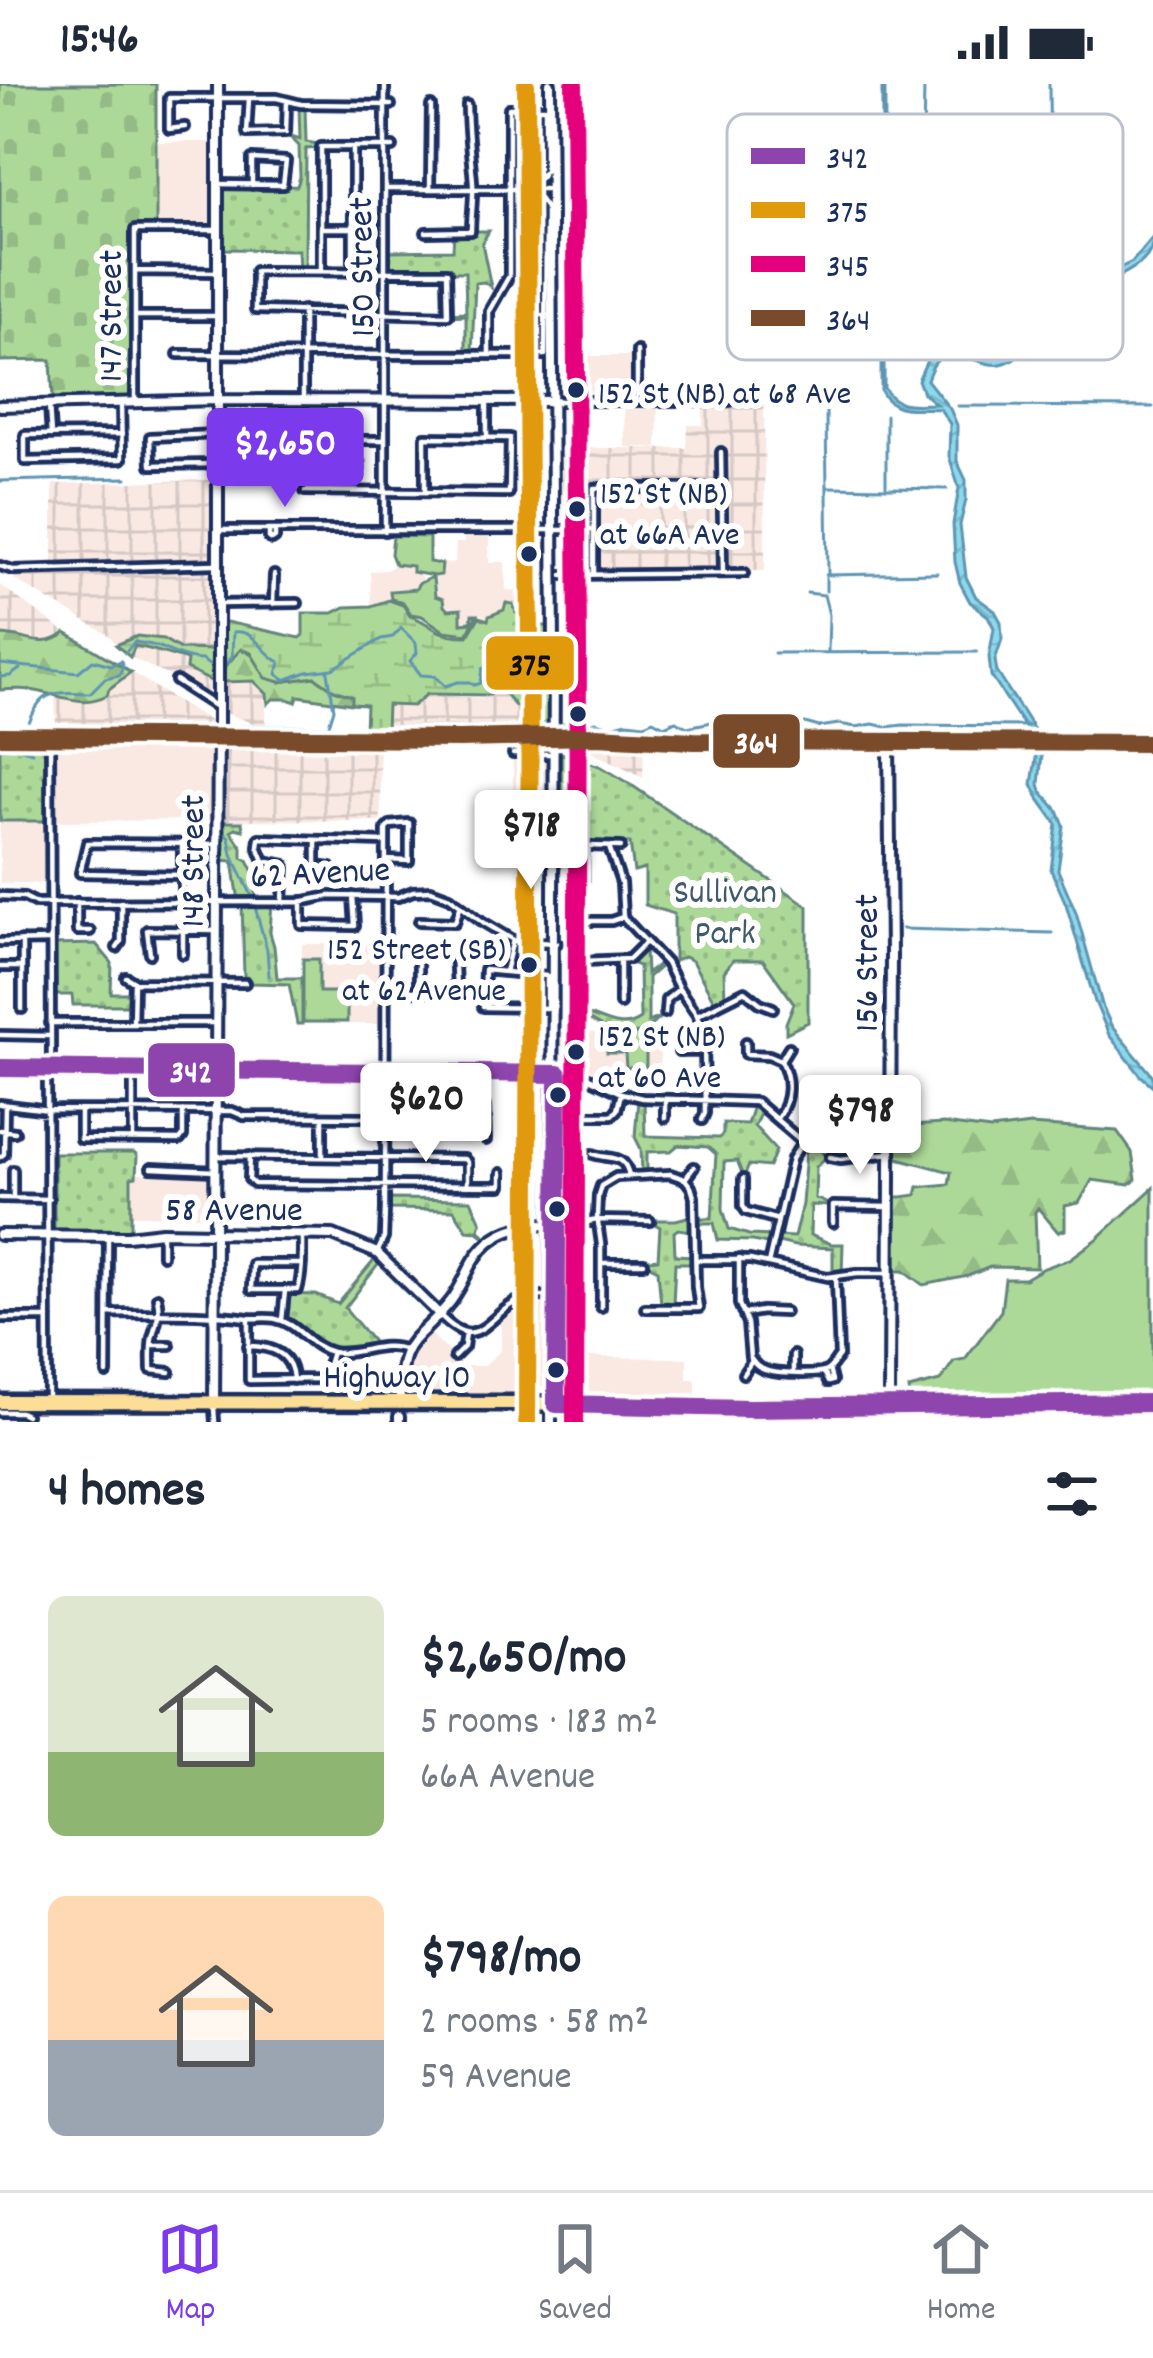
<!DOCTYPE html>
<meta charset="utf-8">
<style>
body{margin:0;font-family:Dekko,sans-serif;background:#f2f2f3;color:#1f2937;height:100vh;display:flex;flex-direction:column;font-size:45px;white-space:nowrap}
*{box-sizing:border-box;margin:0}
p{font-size:39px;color:#747a83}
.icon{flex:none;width:66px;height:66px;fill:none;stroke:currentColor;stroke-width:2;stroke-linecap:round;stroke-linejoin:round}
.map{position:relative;height:1338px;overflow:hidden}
.drawer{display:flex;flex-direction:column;background:#fff;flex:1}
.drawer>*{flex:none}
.price{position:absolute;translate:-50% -102px;padding:0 27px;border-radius:12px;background:#fff;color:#222;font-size:39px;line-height:78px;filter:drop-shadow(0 3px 6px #0008)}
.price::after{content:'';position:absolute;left:50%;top:72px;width:36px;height:27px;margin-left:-18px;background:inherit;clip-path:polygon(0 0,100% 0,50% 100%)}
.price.current{background:#7c3aed;color:#fff}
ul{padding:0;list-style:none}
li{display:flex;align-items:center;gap:36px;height:300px;padding:0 48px}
li span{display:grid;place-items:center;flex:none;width:336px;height:240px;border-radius:18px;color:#555}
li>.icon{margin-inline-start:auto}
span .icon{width:144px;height:144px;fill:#fffc;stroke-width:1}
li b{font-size:51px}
h2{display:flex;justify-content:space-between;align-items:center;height:144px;padding:0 48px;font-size:51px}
.status{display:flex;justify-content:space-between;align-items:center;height:84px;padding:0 60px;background:#fff;direction:ltr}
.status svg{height:33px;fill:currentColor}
.tabs{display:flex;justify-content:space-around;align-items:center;height:168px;border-top:3px solid #e0e1e3;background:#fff;font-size:33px;color:#747a83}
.tabs a{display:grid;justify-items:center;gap:6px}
.tabs .current{color:#7c3aed}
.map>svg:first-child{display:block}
</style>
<div class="status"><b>15:46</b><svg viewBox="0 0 49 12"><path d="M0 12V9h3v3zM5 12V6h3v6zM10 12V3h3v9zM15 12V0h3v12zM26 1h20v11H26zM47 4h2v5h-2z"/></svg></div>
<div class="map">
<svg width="1153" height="1338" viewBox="0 0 1153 1338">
<defs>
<pattern id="industrial-grid" width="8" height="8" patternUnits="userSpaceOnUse" patternTransform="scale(3)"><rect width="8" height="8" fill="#f9e9e2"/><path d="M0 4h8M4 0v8" fill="none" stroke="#d5c8c4"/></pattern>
<pattern id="forest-firs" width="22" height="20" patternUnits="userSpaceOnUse" patternTransform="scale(3)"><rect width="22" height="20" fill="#add998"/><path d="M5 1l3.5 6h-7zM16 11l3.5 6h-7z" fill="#94bb85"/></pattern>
<pattern id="wetland-marsh" width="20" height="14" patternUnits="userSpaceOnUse" patternTransform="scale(3)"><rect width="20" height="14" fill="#add998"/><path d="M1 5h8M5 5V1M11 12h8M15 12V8" fill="none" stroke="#94bb85"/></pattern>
<pattern id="cemetery-stones" width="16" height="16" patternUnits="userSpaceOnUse" patternTransform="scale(3)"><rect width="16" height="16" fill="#add998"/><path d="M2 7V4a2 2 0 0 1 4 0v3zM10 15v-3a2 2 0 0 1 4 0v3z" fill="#94bb85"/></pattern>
<pattern id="park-dots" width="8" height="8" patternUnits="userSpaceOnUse" patternTransform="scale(3)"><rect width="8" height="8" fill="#add998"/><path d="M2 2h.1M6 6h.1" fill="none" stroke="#94bb85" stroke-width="1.8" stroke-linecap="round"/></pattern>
<pattern id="water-waves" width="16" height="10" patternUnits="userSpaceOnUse" patternTransform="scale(3)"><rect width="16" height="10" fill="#8cd9eb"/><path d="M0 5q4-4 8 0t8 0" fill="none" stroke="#78bbcc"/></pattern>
</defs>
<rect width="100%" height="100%" fill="#fff"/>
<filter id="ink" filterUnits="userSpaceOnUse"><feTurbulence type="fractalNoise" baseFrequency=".00833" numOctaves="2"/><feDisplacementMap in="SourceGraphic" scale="24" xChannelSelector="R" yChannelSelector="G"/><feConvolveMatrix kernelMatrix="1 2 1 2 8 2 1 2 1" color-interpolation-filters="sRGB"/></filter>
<g filter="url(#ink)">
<path fill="#f9e9e2" d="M156,58H213L214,144H156Z
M583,272H632L633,312L583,313Z
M624,322H658L657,363H625Z
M589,403L592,410L591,443L563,444L561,404Z
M641,406V444L596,445L597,407Z
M464,453H489V478H505L506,506L518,507V521L506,519L504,526L489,531L488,534H484L482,530L472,531L471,538L462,539L461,525L444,522L443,515L437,511L435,493L441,491L443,480L455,478L456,459H464Z
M395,481L412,482L411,489L422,493L418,507L371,520L370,487L386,486Z
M57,654L211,655L214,658L213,736L54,737V657Z
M513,670L549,671L550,708H513Z
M0,737H46L47,799H0Z
M302,860H384V940H302Z
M561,948L660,950V990L563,985Z
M137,1090H210L209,1132L131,1131V1093H136Z
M548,1217L545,1302H532L531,1315L405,1314V1287L409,1267L429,1248L463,1282H484L501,1266V1238L528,1218Z
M560,1261H581L582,1273L687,1274V1295H696V1319L560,1317Z"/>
<path fill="url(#industrial-grid)" d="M764,320L765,487H726L723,363L720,364V398L717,402L561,404L563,364H687L688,341H703V321Z
M211,396V476L53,481V400Z
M641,406H718L721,409V485L718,487H597L596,445L641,444Z
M212,483L214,484L215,566L179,565L162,554L137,552L116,561L110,552L15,496L14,493L18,488Z
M0,501L66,549L60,554L40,559L9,551H0Z
M134,561L161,566L164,570L187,576L186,585L213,598V619L179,597L130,573Z
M128,588H131L213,639V644H56L55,613L78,615L112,604Z
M253,598L266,610V644L225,629L224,599Z
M494,599L502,605L514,623L523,627L525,646H387V622L413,624L427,611L482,614L490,612Z
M224,656H254L296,666H379L381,737L223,736Z
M583,658L644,660L643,693L583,663Z"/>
<path fill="#add998" stroke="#64847b" stroke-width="3" d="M393,452L429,453V478L442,480L441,491L434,492L412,488V482L395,480L391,470Z
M430,494H433L435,512L443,515L444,522L448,526L461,525V539L471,538L472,531H477L467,550L444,547L422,532L411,530L403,518L391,515L390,507L416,505L418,500Z
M303,875H319V908H347V938H303Z
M607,950H646V983L626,984L625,969H607Z
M1153,1104V1312L910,1315L909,1305L940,1297L954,1277L965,1275L1001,1227L1005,1195H1025L1044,1184L1070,1175L1096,1156Z"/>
<path fill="url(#forest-firs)" stroke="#64847b" stroke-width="3" d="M302,358L334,361V377H365V386L336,388V402H306L305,398L241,399L240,393H223V384L277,382L278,376H302Z
M66,549L131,588L109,605L107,611C81,625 56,609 30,606C20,604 10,606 0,606V551C27,551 41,567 66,549Z
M240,565L251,569L262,584L280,598L315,593L334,606L353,612L352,620L298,612L296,618L288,615H273L268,620L267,610L254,597L223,598V585Z
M943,1040L991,1046L1030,1041L1117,1047L1132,1068L1136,1096L1129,1101L1092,1096L1079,1119L1065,1122V1146L1058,1148L1038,1124L1035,1128L1037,1184L990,1183L968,1192L924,1201L904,1186H894V1114L916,1111L918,1103L949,1100L951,1088L894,1073V1043Z"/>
<path fill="url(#wetland-marsh)" stroke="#64847b" stroke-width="3" d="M389,516L403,521L410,532C423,535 429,543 441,548C449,552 460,552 468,552L479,533L488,536L489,532L504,526L506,519L513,520L516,529L525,532L527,542H549V646H527L525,627L514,621L496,598L490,611L427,610L413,622L387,621L386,647L365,646L366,621L352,620V612L334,606L315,593L280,598L266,594L251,569L241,565L223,585L222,537L300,554L303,552V529H333L345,523L371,522Z
M137,552L163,555L180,565L215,566L213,598L186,585L187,576C168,571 154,565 135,562L130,573L116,561Z"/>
<path fill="url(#cemetery-stones)" stroke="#64847b" stroke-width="3" d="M0,0H156V144L135,145L134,314L53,316L51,276L0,277Z"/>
<path fill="url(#park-dots)" stroke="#64847b" stroke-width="3" d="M305,22L306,58L319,60V64L306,65L305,185H299L298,166L221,165L222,103L297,102L300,93L299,62L288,51L300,55L299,23Z
M473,147H489L482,159L491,203L484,198L475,199L472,269H466V231L449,232V229L466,228L465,188L387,187V167L453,166L454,149H472Z
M0,655L47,656L46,737H0Z
M561,669L600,682L627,698L808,822V938L786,949V939L794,919L763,876H733L724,888L725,914L716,920L692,877L684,873L674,877V830L645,821V785L634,788L630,759H561Z
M219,738H242L243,746L235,744L231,747L242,763V773L248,776L261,801L255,803L256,818H272L270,849L274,862L277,894H302V940H297L289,900L251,899L249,894L244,893L242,817H239L233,777L219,776Z
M96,860L112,879L111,909H129V921H73L72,911H53L52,861Z
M645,865L646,890L661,879L662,881L648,893V938L661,933L648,944V949L601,950L600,942L588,935L589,931C607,938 623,947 640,935L639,882L631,879Z
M638,1015H644L645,1052L719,1054L723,1050V1039L747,1040L754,1019L763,1024L754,1042L776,1066L769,1083L749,1081L745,1091L742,1090L737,1077L724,1078L723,1125L729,1145L749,1151L773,1152L771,1161L753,1157L718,1156L714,1139H697L696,1134H712L716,1070L708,1063L678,1061L671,1067L647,1068V1089H642L641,1065L635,1053Z
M808,1040L816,1042L821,1067L827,1072L816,1083L815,1114L828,1120L827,1122L811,1121L810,1151L831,1160H843L842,1191L833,1192V1164L795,1162L774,1157L775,1152L794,1153L802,1120Z
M54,1069H134L137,1072L136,1093L131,1094V1147H54Z
M390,1115L471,1116L481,1138L479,1145L486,1154L477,1147L467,1146L454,1126L390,1125Z
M691,1132L692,1147L678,1145L674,1148L675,1171L692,1172V1179H675L673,1221L661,1220L658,1186L650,1182L649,1176L658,1175L660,1143L655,1140L656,1136H676Z
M377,1173L381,1177L345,1224L374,1259C325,1270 326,1260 288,1235L290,1210L316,1211L338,1220Z"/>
<path fill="url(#water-waves)" stroke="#5f95b3" stroke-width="3" d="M882,0H885L884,304C896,325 914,320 936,320L923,309L918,296L930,270C988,244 999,306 1035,226L1047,221L1068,222L1101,193L1132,178L1153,153C1153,181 1125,187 1106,200C1095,207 1086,218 1077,228L1046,231C1033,248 1025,275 1001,280C975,285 942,246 927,296L950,325L957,341V377L966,396V416L960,441L966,493L976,513L995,527L1001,538L1002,555L995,576L997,588L1043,660L1039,700L1041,707L1058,727L1064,742L1058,786L1076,828L1103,924L1112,943L1153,992V1002L1141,992L1109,951L1095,918L1066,820L1051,786L1057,740L1039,715L1032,700L1036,674L1032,654L991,592L989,573L994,544L988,532L970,518L960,499L955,478L953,440L959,404L949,372L950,340L940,325C917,322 894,332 881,307Z"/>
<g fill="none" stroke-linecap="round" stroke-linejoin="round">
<path stroke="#5f95b3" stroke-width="3" d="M924,0L923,57L977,251
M1049,0L1051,208
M885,202V110
M958,322L1153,323
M826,328L828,491
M886,331V401
M0,397L127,394
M829,403L947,405
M826,507V491L937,489
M807,509L824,511L829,531L828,567
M125,569L135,558C145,560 155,561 164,565C176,570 189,576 202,576L209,581L224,582L232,573L233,548C256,545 261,569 280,578L277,590L285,596L307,588L333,585L381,555L393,553L401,544L416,559L417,569L410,577L421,591L435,592L446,602L458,598H470L475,601L481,599L483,584H508L517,581L528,607L525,614L538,641L547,640
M774,569L977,568
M0,580L78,588L93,576L111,581L121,577L123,583L119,591L105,594L90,609C53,608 41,605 28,642
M328,588L334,625L328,644
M0,593L10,592L20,585
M563,640L582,642L596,638L611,642L627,638L644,640L653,636L664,642L676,637L687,643L712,638L722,642L730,638L738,643L750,638L782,644L805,639L819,643L839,640L856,643L873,640L886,643L903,641L1028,642
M268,658L318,664
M19,661L22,665L32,668
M392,662L527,663
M323,664H387
M0,665L14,663L23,657
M224,748L229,753L232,770L253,814
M255,823L267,866L269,892
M902,845L1052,849"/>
<defs>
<path id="street" d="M385,0V447
M249,14L247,49L286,48L287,18
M185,43L169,45V14H277L301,20L391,21
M353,63V188
M217,100L281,101H283L286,77L252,75V101
M385,105H551
M430,105L431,22
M323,144H353
M426,148L471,147C471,131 474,114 473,98C471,72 467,48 467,21
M135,187L218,188
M255,187L447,188L448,231L255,226Z
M321,187V63H393
M525,231H546
M135,232H218
M637,267V317
M178,270C300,271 423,271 545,271L546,124L538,113L537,106L538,96L545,86V24H509V192L489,227V271
M303,316V226
M557,317H730
M121,319L122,375L25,377V351L122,350
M135,319V146H215
M49,321L51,351
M487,354V318
M721,368L723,489
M257,377V356H385
M217,380L151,381L150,353L217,350
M305,407L509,409L510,354L425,353V407
M218,446H594
M269,446V454L272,456L275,454V446
M0,482L13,486L215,480
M594,490V404H722
M563,491L745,489
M218,520L298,519
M273,520L274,491
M176,597L218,624
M50,647L51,982
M513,670H553
M316,757V782L331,784
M182,760V819
M556,761L621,763
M609,763L621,799L623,833L666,879L679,905L697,931L704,954L705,1029L702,1036
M506,764L553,763
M584,766V796
M182,791L80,789L87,759L218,760
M0,812L24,813L36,819L300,818L329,812L398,813L413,807L431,806L450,813L483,838L515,857L557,859
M283,816L285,781L264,777L258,762L259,754L386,758
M302,817V841L355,842L353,812
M77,818V847H90
M419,837L455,838L460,823
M586,837H611L623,833
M0,858L48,857
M117,864L121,858V818
M150,870L147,846L217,847
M183,870V846
M620,878V920
M0,883H22
M484,886L547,892V924L483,923Z
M505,888L513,856
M126,893L134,898L245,899
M388,907H453L456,902L454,865L418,864V907
M22,925V857
M665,929L666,916L679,905
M583,931V877L629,875L646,858
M697,931L745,907L760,919L773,924
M50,939H217
M133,939L134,898
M0,951L50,952
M746,958V970L769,971L781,976
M679,968L705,967
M781,976L789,963
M47,988L48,1313
M133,989V1055
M558,990L589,994L621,1009L642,1014L756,1018L806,1061
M0,1020L49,1026L232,1027L244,1032L486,1034
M485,1022L486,1056
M80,1027V1055L180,1056L183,1052V1028
M585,1031H612L617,1026L621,1009
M778,1033C790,1016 791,995 781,976
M323,1034V1073
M665,1034V1016
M0,1046L15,1048
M593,1070C610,1076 625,1069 629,1092
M216,1072L464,1075L467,1078V1102
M250,1072L249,1095L254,1100L501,1102V1089
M0,1073L4,1070L5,1021
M830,1073L841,1075L890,1069
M151,1084L216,1087
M685,1095L694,1083
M743,1095V1122L746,1127L778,1136
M0,1114L49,1115
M13,1114V1086
M833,1139V1122L888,1123
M557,1140H577L597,1136L650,1137
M162,1148V1171
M377,1169L384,1154L385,1125L386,745L390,741L409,739V777L386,776
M739,1175V1220L747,1239L750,1274C756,1281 756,1283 765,1286C775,1290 817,1292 826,1287C831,1285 835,1277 839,1272L836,1193
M696,1176H750L828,1193L857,1189H890
M601,1179H644
M302,1180H252L251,1206H298C303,1188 302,1169 302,1151
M768,1180L792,1075L802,1059
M157,1213C161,1230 156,1238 152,1254C150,1264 151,1276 151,1286L170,1288
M601,1223V1160L597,1132L598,1111L601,1102L616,1093L670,1090L685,1095
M645,1224H699L696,1203L694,1113L691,1103L685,1095
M108,1229C154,1230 202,1228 248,1234C257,1235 267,1233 276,1235C298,1239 309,1263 332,1268C357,1273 380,1256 405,1266
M439,1230C479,1274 488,1228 522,1215C532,1211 542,1212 552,1212
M744,1230L762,1227L785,1228
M0,1234H48
M249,1234V1296L324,1295L332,1268
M282,1236L285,1207
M556,1258L577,1257
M151,1261H170
M248,1262C272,1262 292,1269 293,1296
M793,1271V1288
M454,1273L464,1263L466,1249
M823,1288L828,1298L832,1297L829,1285
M107,1290L108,1152
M743,1290L752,1277
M214,1324L215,1338
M0,1328H20L26,1331"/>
<path id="secondary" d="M550,0L554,566L551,1338
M0,322L217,316L556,317
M0,647L507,650L694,657L1153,659
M0,984L46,983
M52,987L556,990
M0,1151L128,1152L162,1148L333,1151L377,1169L439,1230
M400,1319C398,1251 415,1262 451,1217C461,1204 466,1190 474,1176C492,1146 522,1139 554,1140
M884,1321L889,1315L891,871L889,658
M214,1322L218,639V0
M399,1338V1333"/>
<path id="highway" d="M0,1318L518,1319L750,1324L1153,1319"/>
</defs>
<use href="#street" stroke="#1b2f5e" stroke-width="14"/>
<use href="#secondary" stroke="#1b2f5e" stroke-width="16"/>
<use href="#highway" stroke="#1b2f5e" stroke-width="21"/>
<use href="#street" stroke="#fff" stroke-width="4.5"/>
<use href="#secondary" stroke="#fff" stroke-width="8"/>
<use href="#highway" stroke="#fcde96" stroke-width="12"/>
<defs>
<path id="bus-1" d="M0,984L558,990L556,1320L750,1324L1153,1319"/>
<path id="bus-2" d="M526,0L530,566L527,1338"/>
<path id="bus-3" d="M574,0L578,566L575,1338"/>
<path id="bus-4" d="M0,652L460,655L596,652L694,657L1153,659"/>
</defs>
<use href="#bus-1" stroke="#fff" stroke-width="27"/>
<use href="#bus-2" stroke="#fff" stroke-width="27"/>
<use href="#bus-3" stroke="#fff" stroke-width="27"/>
<use href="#bus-4" stroke="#fff" stroke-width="27"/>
<use href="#bus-1" stroke="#8e44ad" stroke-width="18"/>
<use href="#bus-2" stroke="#e19a09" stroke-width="18"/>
<use href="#bus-3" stroke="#e5007d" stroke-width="18"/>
<use href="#bus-4" stroke="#7a4b2a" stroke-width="18"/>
</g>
</g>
<g fill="#1b2f5e" stroke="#fff" stroke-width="4.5">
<circle cx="576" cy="306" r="10"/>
<circle cx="577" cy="425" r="10"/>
<circle cx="529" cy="470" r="10"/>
<circle cx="578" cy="630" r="10"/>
<circle cx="529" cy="881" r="10"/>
<circle cx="576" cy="968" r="10"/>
<circle cx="558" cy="1011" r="10"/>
<circle cx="557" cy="1125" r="10"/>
<circle cx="556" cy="1286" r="10"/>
</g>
<g text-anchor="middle" stroke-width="12" stroke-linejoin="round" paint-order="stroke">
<g font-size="33" fill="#1b2f5e" stroke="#fff" text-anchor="start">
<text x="598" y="319">152 St (NB) at 68 Ave</text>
<text x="600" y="419">152 St (NB)<tspan x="600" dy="41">at 66A Ave</tspan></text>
<text x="506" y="875" text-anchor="end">152 Street (SB)<tspan x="506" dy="41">at 62 Avenue</tspan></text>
<text x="598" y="962">152 St (NB)<tspan x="598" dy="41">at 60 Ave</tspan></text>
</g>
<g font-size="36" fill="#1b2f5e" stroke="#fff">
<text transform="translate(359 183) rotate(-91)" y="13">150 Street</text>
<text transform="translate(108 232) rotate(-90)" y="13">147 Street</text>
<text transform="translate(190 777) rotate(-90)" y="13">148 Street</text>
<text transform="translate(320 786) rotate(-3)" y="13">62 Avenue</text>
<text transform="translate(864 879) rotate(-90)" y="13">156 Street</text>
<text x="234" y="1136">58 Avenue</text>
<text x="397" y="1303">Highway 10</text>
</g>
<g font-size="36" fill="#405a6c" stroke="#fff">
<text x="725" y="818">Sullivan<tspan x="725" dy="41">Park</tspan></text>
</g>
</g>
<rect x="727" y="30" width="396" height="246" rx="18" fill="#fff" stroke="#bbc1cf" stroke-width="3"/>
<rect x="751" y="64" width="54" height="16" fill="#8e44ad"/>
<rect x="751" y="118" width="54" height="16" fill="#e19a09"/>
<rect x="751" y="172" width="54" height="16" fill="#e5007d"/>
<rect x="751" y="226" width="54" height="16" fill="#7a4b2a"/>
<g font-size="33" fill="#1b2f5e">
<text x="826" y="84">342</text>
<text x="826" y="138">375</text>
<text x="826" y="192">345</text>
<text x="826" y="246">364</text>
</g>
<g stroke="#fff" stroke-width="4.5">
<rect x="484" y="550" width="92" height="58" rx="12" fill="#e19a09"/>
<rect x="711" y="628" width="91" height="58" rx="12" fill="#7a4b2a"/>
<rect x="146" y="957" width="91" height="58" rx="12" fill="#8e44ad"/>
</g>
<g font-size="33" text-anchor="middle" font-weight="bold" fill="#fff">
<text x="756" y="669">364</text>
<text x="191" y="998">342</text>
</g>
<g font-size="33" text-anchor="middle" font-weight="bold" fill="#111">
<text x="530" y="591">375</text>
</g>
</svg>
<b class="price current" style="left:285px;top:426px">$2,650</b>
<b class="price" style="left:531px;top:808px">$718</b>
<b class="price" style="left:426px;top:1081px">$620</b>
<b class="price" style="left:860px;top:1093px">$798</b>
</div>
<section class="drawer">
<h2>4 homes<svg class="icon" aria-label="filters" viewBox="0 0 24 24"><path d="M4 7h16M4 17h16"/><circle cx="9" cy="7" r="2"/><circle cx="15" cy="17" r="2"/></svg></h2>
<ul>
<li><span style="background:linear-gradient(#dfe7d0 65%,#8fb573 0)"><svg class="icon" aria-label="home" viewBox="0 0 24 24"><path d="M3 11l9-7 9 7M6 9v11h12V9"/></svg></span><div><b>$2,650/mo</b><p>5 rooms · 183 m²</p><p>66A Avenue</p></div></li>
<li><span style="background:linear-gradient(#ffd9b3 60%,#9aa5b1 0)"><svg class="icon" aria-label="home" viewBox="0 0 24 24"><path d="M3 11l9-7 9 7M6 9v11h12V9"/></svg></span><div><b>$798/mo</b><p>2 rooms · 58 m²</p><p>59 Avenue</p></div></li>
</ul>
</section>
<nav class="tabs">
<a class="current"><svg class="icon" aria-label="map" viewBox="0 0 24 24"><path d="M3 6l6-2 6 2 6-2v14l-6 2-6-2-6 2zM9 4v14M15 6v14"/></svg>Map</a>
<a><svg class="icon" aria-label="saved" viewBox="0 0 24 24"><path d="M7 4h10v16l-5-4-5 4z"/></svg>Saved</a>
<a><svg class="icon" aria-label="home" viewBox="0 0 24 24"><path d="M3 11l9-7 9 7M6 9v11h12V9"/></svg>Home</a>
</nav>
